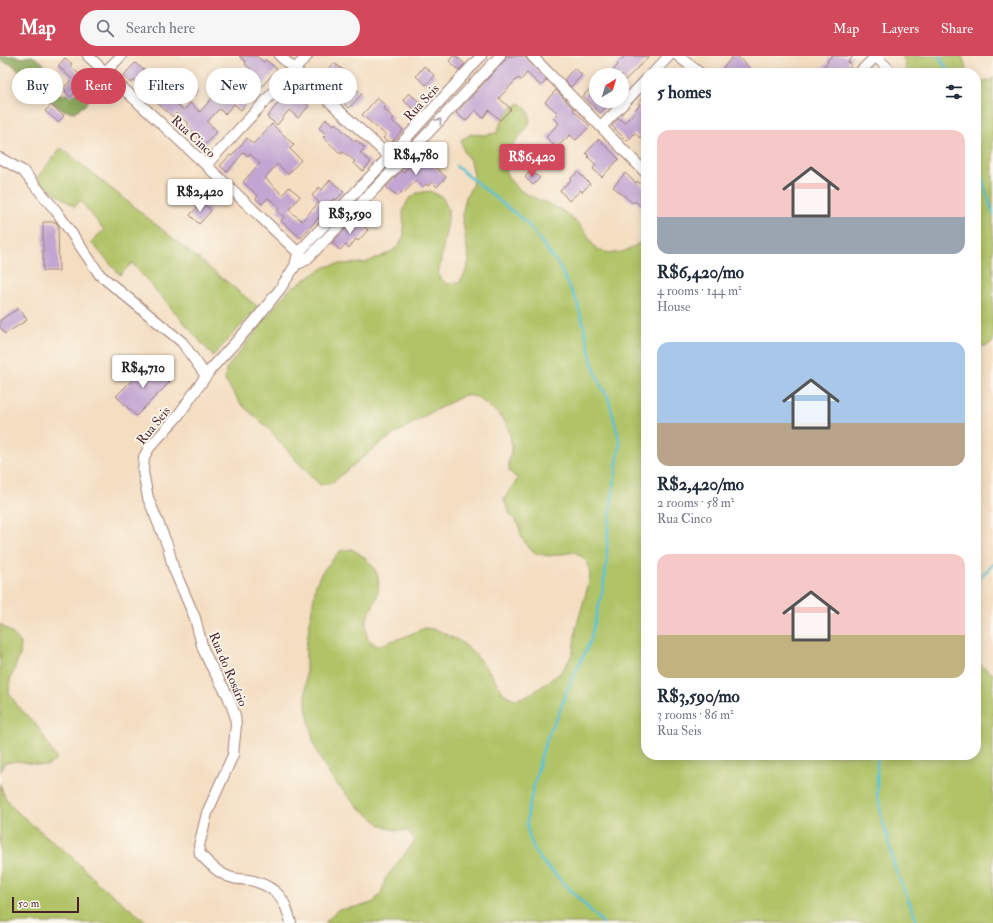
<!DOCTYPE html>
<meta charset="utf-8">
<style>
body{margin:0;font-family:"IM FELL Double Pica",serif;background:#f6f6f7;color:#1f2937;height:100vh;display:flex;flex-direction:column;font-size:15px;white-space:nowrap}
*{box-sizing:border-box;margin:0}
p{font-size:13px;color:#747a83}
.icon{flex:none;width:22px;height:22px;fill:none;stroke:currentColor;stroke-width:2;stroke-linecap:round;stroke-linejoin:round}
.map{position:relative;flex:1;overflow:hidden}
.drawer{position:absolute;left:641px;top:12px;width:340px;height:692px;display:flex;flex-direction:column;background:#fff;border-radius:16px;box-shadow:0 2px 10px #0003}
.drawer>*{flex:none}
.hud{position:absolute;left:12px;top:12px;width:380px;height:36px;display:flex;gap:8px}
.needle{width:26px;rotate:38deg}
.controls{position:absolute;left:589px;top:12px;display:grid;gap:8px}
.controls a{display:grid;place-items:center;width:40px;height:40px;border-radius:50%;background:#fff;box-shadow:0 2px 10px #0003;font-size:20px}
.scale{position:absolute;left:12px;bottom:10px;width:67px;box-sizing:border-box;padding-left:4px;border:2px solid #4a1f2b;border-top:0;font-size:11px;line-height:14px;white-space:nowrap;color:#4a1f2b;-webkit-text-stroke:3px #fbf7ec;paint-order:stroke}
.price{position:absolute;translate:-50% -34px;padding:0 9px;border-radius:4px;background:#fff;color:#222;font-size:13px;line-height:26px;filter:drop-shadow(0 1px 2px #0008)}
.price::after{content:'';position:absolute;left:50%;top:24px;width:12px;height:9px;margin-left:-6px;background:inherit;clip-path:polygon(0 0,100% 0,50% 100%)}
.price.on{background:#d1495b;color:#fff}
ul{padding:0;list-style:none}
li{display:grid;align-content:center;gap:8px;height:212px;padding:0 16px}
li span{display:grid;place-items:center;height:124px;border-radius:12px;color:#555}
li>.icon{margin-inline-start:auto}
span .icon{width:72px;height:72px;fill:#fffc;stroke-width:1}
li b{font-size:17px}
h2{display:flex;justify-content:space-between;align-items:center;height:48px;padding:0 16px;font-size:17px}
.tag{padding:0 14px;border-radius:18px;background:#fff;box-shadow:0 2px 10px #0003;font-size:14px;line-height:36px}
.tag.on{background:#d1495b;color:#fff}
header{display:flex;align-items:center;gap:24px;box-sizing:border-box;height:56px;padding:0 20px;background:#d1495b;color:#fff}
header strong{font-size:19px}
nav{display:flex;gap:22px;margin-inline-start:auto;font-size:14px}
.search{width:280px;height:36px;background:#f6f6f7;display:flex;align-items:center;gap:10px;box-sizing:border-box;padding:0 14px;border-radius:22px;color:#747a83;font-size:15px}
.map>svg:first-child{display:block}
</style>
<header>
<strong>Map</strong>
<div class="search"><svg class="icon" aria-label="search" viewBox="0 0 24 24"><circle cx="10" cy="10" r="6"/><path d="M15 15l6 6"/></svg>Search here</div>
<nav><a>Map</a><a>Layers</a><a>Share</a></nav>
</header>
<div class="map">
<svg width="993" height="867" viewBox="0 0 993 867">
<rect width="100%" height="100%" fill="#fbf7ec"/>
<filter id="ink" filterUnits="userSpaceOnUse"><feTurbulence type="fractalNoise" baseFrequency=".025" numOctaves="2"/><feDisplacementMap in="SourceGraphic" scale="8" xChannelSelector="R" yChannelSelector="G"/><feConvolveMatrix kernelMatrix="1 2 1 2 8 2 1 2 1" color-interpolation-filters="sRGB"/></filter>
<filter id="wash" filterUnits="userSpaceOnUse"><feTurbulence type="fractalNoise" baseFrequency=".012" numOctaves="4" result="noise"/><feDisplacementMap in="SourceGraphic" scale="16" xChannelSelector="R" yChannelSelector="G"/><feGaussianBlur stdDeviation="0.9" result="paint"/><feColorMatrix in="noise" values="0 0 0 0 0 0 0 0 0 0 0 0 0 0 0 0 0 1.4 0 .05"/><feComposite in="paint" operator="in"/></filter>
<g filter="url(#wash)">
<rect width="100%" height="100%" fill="#f4dec2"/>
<path fill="#b0c366" stroke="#7d7148" d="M903,0H962L968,17H907Z
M993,21V286L986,290H976V24L980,27L992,24Z
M520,47L529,56C529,59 530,65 529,68C528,70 525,73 524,75C517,84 501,101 505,113C513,141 544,142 564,156C572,162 579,168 585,175C591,184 591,191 602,195C617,200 628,195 639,187L646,188V699H976V606L993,618V867H325L337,854L362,850L374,846L382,835L385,823L415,785L408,775L395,774L384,771L375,764L356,749L332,723L320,702L314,688L306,650V591L316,528L322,516L340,495L352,493C373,506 384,518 376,543C373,551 368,558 366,566C365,571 367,577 367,582L377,590L401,582L425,572L437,574L461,586L472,595L489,615L504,638L515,643L528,640L559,618L567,608L573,597L576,572L588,530L590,518L586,504L575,496L550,500L537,498L528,491L521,480L519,469L510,458L504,444L510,433L518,423L509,415V404L512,391L510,379L506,367L497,357L477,341L465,339L432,356L393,379L373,393L332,427L320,429L293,401L269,373L241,348L225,325L226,313L282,242L290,233L325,211L337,208L365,207L389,197L399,190L404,179L403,155L408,144L417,137L430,135L442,141L448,153V165L438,219L446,228L459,227L465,217L469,206L463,166V154L466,141L472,130L474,118L471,106L464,96L461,84L471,78L484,79L497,77L501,66L508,54Z
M61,92L258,251L213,300L132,207L120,219L91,186L104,174L80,144L75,151L36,123Z
M0,568L12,577L21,587L20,599L10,624L9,637L17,649L38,671L57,704L46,710L17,705L4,707L0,716Z
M0,727C3,739 8,747 16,755L73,802L99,828L148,867H0Z"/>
<path fill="#8ca95b" stroke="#6b6443" d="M0,0H17L20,2L32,0L42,6L49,16L50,28L58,38L72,39L83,35L88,21L100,25V31L84,50L74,56L62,54L30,28L13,9L0,4Z"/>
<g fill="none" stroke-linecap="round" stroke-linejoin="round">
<path stroke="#58c2d5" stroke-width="2.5" d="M939,0L949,17
M976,103L993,158
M456,110L526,166L558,208L577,246L584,270L592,307L601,330L608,341L620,386L608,472L606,511L602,537L590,586L568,631L558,660L551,672L542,697L528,754L527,767L529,780L534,793L540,803L603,867
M976,526L993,508
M879,699L877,707V737L882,762L896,815L918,867"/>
</g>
<g id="blocks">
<path fill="#c2a5d2" d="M239,0H256L264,6L266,4L277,13L258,35L257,34L241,54L234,48L225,58L219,53L207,66L217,75L205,89L197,82L199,81L187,70L189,68L176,57L173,61L155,45L154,46L145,39L146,38L134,24L131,27L123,20L135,7L148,17L166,35L165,37L170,43L184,54L190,47L200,56L218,35L223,39L230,31L237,36L238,34L239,36L255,17L245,8L246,6Z
M453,0H456L465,8L459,14L449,5Z
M506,0H524L547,24L541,30L527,17L521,24L518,22L499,42L511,53L500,64L489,54L483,62L475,54L466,65L456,57L493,17L505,4Z
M625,0H650L622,27V19H608L618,9L617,7Z
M733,0H737L751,13L747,17H719Z
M831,0H853L848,6L852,9L845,17H818L828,6L827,5Z
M65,2L72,8L70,10L86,24L71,41L65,36L66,34L64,32L72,23L58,10Z
M334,7L353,21L348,26L362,38L349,52L337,41L340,38L322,21Z
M424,10L435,20L426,29L416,20Z
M574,12L582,19L571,31L564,24Z
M190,28L198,35L193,41L185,34Z
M293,29L302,36L298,41L309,50L298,62L289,54L277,69L267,61Z
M592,31L596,35V45H603L607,50L600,57L583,40Z
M556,34L574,53L573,54L590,70L576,84L570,79L556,92L546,81L559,67L553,62L558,57L545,46Z
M409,37L423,49L417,56L403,44Z
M646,38V75L640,82L635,77L627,85L612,70L619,62L624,67L634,57L633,56L640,49L638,47Z
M377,42L386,50L384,53L394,62L392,65L403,74L390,88L383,82L386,79L362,59Z
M51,49L64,60L58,66L45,55Z
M326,63L334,69L335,67L355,86L356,84L365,92L360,97L371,106L363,115L353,107L355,105L343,96L341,98L323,81L326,78L319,72Z
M272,68L294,89L290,93L301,104L288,118L277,108L265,122L283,139L289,131L300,140L289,154L302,165L319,146L312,140L319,131L322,134L330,124L344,136L336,144L334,142L325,153L328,156L321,163L319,161L301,182L281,165L284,161L277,155L280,151L268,142L262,148L256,143L258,140L243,126L260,107L250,98L248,100L244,96L227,116L220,110L230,99L232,100L247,82L253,88Z
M599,83L619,103L602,121L593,113L596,109L588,101L589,100L586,97Z
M420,98L446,121L437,131L432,126L428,130L426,128L423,131L416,124L403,138L401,136L398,140L386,131L401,115L403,117Z
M531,115L540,122L533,129L525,121Z
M578,116L590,128L582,136L581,134L569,145L560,134L571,124L570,123Z
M625,117L636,127L637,125L646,133V155L635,145L633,147L613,131Z
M202,146L211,155L199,168L190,159Z
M355,163L368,174L358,185L356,183L349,192L345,189L340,194L332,187Z
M43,166H56L58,170L59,215H43Z
M19,252L27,264L5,278L0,271V264Z
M150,306L170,326L136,360L116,340Z"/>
</g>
</g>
<g filter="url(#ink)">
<use href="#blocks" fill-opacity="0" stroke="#9f7e76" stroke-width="1"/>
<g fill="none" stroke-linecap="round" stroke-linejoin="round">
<defs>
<path id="minor" d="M88,0L206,109L306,204
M280,0L394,105
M532,0L646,117
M678,0L700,17
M875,0L893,17
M105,16L121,0
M653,17L669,0
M859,17L876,0
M601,71L646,24
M0,102L23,115L57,156L100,219L182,286L206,320
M206,109L307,0
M300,207L306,204L398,109L500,0
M291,867C285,843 279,833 254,825C247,823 240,824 233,822C220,819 208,807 200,798L199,790L207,757L233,699L236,669L235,659L228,640L210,608L203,593L195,562L173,511L168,491L148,442L143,416L144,401L149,392L177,361L211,313L253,267L280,233L295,210L298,197L389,101L481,0"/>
</defs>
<use href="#minor" stroke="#9f7e76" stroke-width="12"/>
<use href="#minor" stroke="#fff" stroke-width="10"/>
</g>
<defs><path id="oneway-chevron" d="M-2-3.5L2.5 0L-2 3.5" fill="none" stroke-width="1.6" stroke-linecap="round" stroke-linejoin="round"/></defs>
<use stroke="#ae9aa0" href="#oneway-chevron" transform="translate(439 65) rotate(-47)"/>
</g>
<g text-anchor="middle" stroke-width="3.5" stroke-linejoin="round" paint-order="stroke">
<g font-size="13" fill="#4a1f2b" stroke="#fbf7ec">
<text transform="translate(421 46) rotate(-47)" y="5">Rua Seis</text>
<text transform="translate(194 80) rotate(43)" y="5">Rua Cinco</text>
<text transform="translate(153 369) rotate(-51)" y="5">Rua Seis</text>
<text transform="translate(229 613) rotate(67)" y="5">Rua do Rosário</text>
</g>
</g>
</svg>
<div class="controls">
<a><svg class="needle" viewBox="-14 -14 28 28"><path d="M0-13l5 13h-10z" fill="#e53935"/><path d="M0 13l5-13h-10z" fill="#747a83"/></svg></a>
</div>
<div class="scale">50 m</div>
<b class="price" style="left:416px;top:120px">R$4,780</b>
<b class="price on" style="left:532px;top:122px">R$6,420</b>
<b class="price" style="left:200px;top:157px">R$2,420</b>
<b class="price" style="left:350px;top:179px">R$3,590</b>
<b class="price" style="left:143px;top:333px">R$4,710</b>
<div class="hud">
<a class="tag">Buy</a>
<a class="tag on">Rent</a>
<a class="tag">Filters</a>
<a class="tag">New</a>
<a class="tag">Apartment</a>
</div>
<section class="drawer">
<h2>5 homes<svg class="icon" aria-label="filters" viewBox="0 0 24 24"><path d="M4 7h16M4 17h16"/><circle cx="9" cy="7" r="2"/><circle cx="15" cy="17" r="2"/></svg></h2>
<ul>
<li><span style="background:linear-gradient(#f6c9c9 70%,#9aa5b1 0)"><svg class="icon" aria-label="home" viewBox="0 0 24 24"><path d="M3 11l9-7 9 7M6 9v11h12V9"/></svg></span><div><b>R$6,420/mo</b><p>4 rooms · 144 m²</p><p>House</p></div></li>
<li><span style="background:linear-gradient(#a9c7e8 65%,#b9a48a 0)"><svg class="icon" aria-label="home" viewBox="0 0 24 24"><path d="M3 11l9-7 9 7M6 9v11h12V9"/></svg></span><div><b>R$2,420/mo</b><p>2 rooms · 58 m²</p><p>Rua Cinco</p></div></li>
<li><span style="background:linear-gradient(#f6c9c9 65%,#c2b280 0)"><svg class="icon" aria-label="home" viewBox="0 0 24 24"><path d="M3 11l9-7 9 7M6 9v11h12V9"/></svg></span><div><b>R$3,590/mo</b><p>3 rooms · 86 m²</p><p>Rua Seis</p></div></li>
</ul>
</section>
</div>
